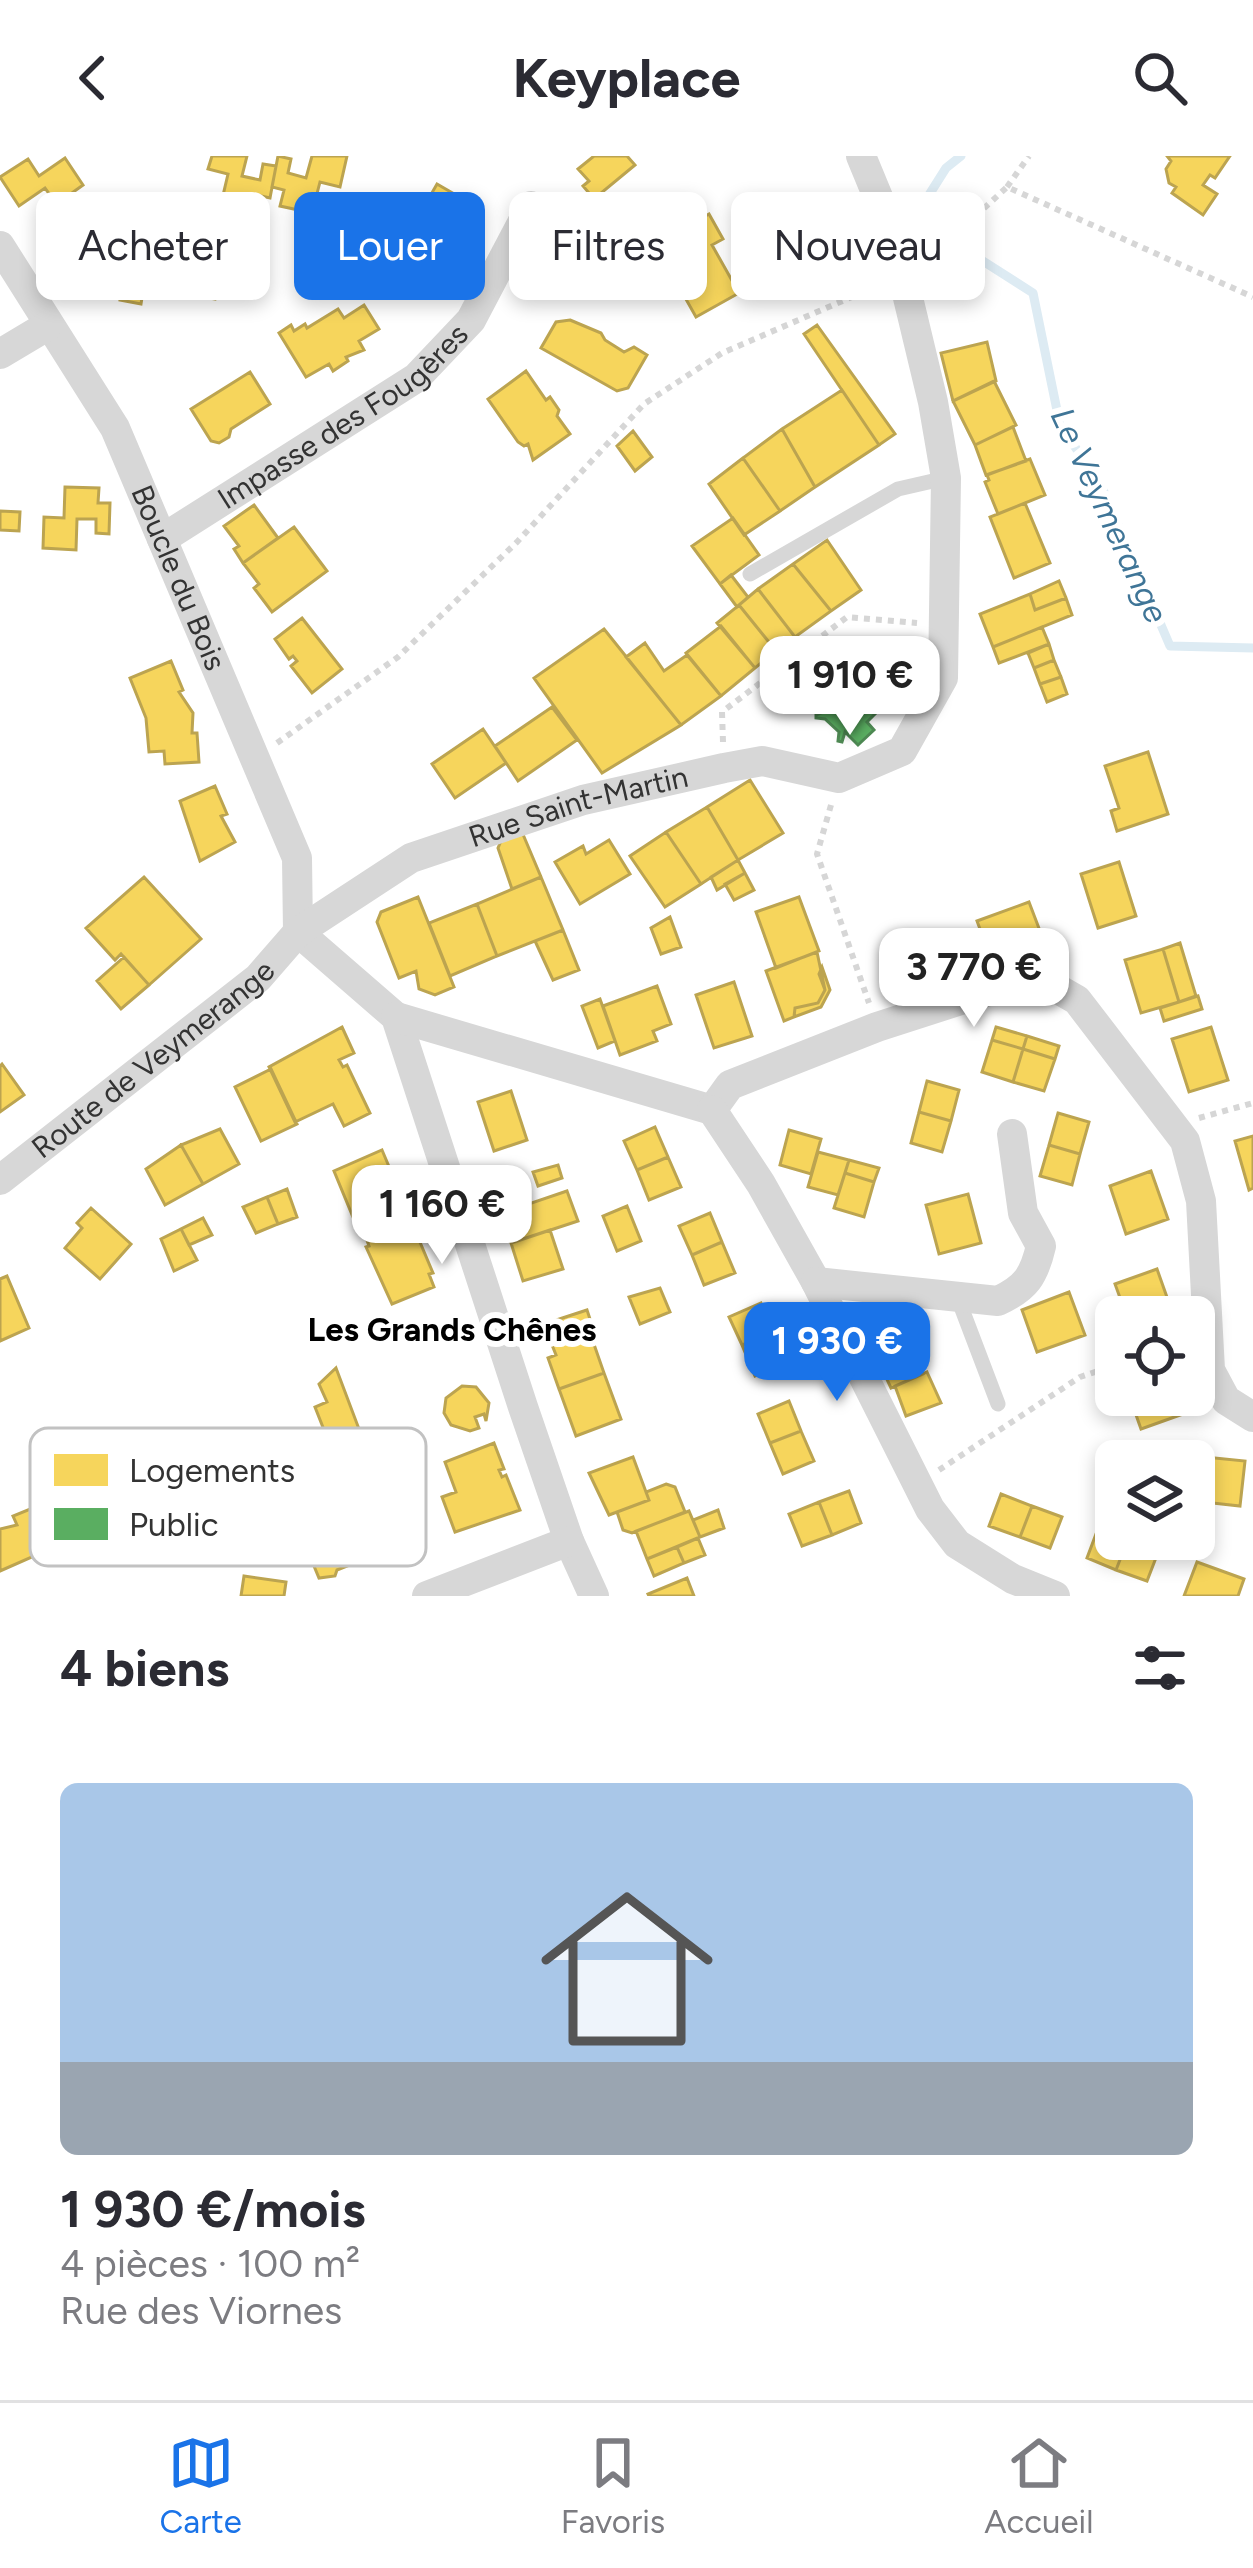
<!DOCTYPE html>
<html lang="fr">
<meta charset="utf-8">
<style>
body{margin:0;font-family:Figtree,sans-serif;background:#f2f2f3;color:#2b2b33;height:100vh;display:flex;flex-direction:column;font-size:45px;white-space:nowrap}
*{box-sizing:border-box;margin:0}
p{font-size:39px;color:#7c7c81}
.icon{flex:none;width:66px;height:66px;fill:none;stroke:currentColor;stroke-width:2;stroke-linecap:round;stroke-linejoin:round}
.map{position:relative;height:1440px;overflow:hidden}
.drawer{display:flex;flex-direction:column;background:#fff;flex:1}
.drawer>*{flex:none}
.banner{position:absolute;left:36px;top:36px;width:1182px;height:108px;display:flex;gap:24px}
.fabs{position:absolute;left:1095px;top:1140px;display:grid;gap:24px}
.fabs a{display:grid;place-items:center;width:120px;height:120px;border-radius:18px;background:#fff;box-shadow:0 6px 18px #0003;font-size:60px}
.price{position:absolute;translate:-50% -102px;padding:0 27px;border-radius:24px;background:#fff;color:#222;font-size:39px;line-height:78px;filter:drop-shadow(0 3px 6px #0008)}
.price::after{content:'';position:absolute;left:50%;top:72px;width:36px;height:27px;margin-left:-18px;background:inherit;clip-path:polygon(0 0,100% 0,50% 100%)}
.price.current{background:#1a73e8;color:#fff}
ul{padding:0;list-style:none}
li{display:grid;align-content:center;gap:24px;height:636px;padding:0 60px}
li+li{border-top:3px solid #e1e1e2}
li span{display:grid;place-items:center;height:372px;border-radius:18px;color:#555}
li>.icon{margin-inline-start:auto}
span .icon{width:216px;height:216px;fill:#fffc;stroke-width:1}
li b{font-size:51px}
h2{display:flex;justify-content:space-between;align-items:center;height:144px;padding:0 60px;font-size:51px}
.chip{padding:0 42px;border-radius:18px;background:#fff;box-shadow:0 6px 18px #0003;font-size:42px;line-height:108px}
.chip.current{background:#1a73e8;color:#fff}
header{display:flex;justify-content:space-between;align-items:center;height:156px;padding:0 60px;background:#fff;font-size:54px;font-weight:700}
.dock{display:flex;justify-content:space-around;align-items:center;height:168px;border-top:3px solid #e1e1e2;background:#fff;font-size:33px;color:#7c7c81}
.dock a{display:grid;justify-items:center;gap:6px}
.dock .current{color:#1a73e8}
.map>svg:first-child{display:block}
</style>
<header><svg class="icon" aria-label="back" viewBox="0 0 24 24"><path d="M15 5l-7 7 7 7"/></svg>Keyplace<svg class="icon" aria-label="search" viewBox="0 0 24 24"><circle cx="10" cy="10" r="6"/><path d="M15 15l6 6"/></svg></header>
<div class="map">
<svg width="1253" height="1440" viewBox="0 0 1253 1440">
<rect width="100%" height="100%" fill="#fff"/>
<path fill="#f6d55c" stroke="#bca450" stroke-width="3" d="M212,0H247L242,20L260,24L263,8L276,10L270,42L257,39L254,56L221,48L228,18L208,13Z
M278,0L291,3L288,17L306,22L312,0H347L340,31L320,26L312,57L280,50L284,34L272,31Z
M594,0H627L635,9L594,43L583,30L589,25L578,13Z
M1230,0L1215,22L1210,19L1203,29L1217,38L1203,59L1172,37L1176,31L1169,27L1166,13L1171,5L1167,0Z
M65,2L83,29L69,39L76,49L51,66L44,55L56,47L45,32L19,50L0,21L28,3L39,20Z
M437,28L475,50L449,86L452,88L442,106L405,84Z
M76,49L83,59L97,49L116,76L90,94L102,111L75,130L54,101L80,83L70,68L58,76L51,66Z
M709,58L723,83L712,89L739,137L696,161L655,88Z
M142,84L173,90L167,124L136,118Z
M173,90L205,97L200,130L167,124Z
M204,103L222,107L215,143L187,138L189,127L200,130Z
M123,125L144,129L141,148L120,144Z
M364,149L379,173L359,185L364,194L346,201L348,205L333,215L329,208L306,221L279,177L291,169L294,175L305,168L307,172L338,153L344,162Z
M570,164L601,177L605,184L624,196L634,191L647,199L628,232L617,235L541,192L556,166Z
M817,169L895,278L879,289L804,178Z
M987,186L996,225L953,245L941,197Z
M526,215L546,244L550,241L559,254L557,260L570,278L533,304L528,288L524,290L518,286L488,243Z
M250,216L270,248L231,273L229,281L219,287L211,285L191,253Z
M994,225L1016,269L975,289L953,245Z
M842,234L879,289L815,331L782,273Z
M1013,271L1026,305L986,319L975,289Z
M782,273L815,331L780,355L743,302Z
M633,275L652,301L635,315L617,290Z
M743,302L780,355L744,379L709,328Z
M1030,303L1045,339L998,358L985,326L989,324L987,319Z
M65,331L99,332L98,347H110L109,378L96,377V363H77L76,394L43,392L44,361L64,362Z
M1025,347L1050,407L1014,422L990,361Z
M254,349L278,382L243,407L234,393L239,390L224,370Z
M0,355L20,356L19,375L0,374Z
M733,362L759,399L720,428L692,390Z
M294,371L327,415L272,456L254,432L259,428L243,407Z
M827,384L861,434L831,455L793,408Z
M793,408L831,455L795,481L758,433Z
M731,419L748,441L737,451L720,428Z
M1059,425L1066,442L1035,454L1030,438Z
M758,433L795,481L777,496L739,449Z
M1030,438L1035,454L1066,442L1072,459L993,491L980,458Z
M739,449L776,495L755,512L717,467Z
M302,462L342,513L312,537L291,510L297,505L293,500L289,503L275,483Z
M721,470L755,512L721,540L686,497Z
M1042,471L1049,488L999,507L993,491Z
M604,473L681,569L602,617L534,522Z
M645,487L664,515L687,499L721,540L681,569L626,501Z
M1049,488L1054,504L1034,512L1028,497Z
M1054,504L1061,521L1040,528L1034,512Z
M171,505L183,534L179,536L193,557L192,577H197L199,606L165,608L164,595L149,596L146,562L130,522Z
M1061,521L1067,538L1047,546L1040,528Z
M552,551L577,584L518,625L495,590Z
M483,573L506,607L455,642L432,608Z
M1148,596L1168,658L1117,675L1111,655L1119,652L1105,610Z
M750,624L783,677L738,704L707,651Z
M215,630L227,658L221,660L235,686L200,705L180,645Z
M707,651L738,704L701,728L666,676Z
M522,676L541,721L512,733L498,692L501,685Z
M666,676L701,728L665,751L630,700Z
M609,684L630,718L580,748L555,706L583,690L586,698Z
M738,704L745,717L717,734L711,721Z
M1119,706L1136,760L1098,772L1081,718Z
M745,717L754,734L734,744L725,728Z
M144,721L201,783L149,829L121,798L115,804L86,772Z
M541,721L563,774L497,800L477,748Z
M418,741L454,831L435,839L419,833L416,815L399,822L377,766L381,756Z
M799,741L819,795L776,812L756,756Z
M1029,746L1043,783L991,803L977,765Z
M477,748L497,800L450,820L429,767Z
M670,761L681,791L661,798L651,772Z
M563,774L579,814L553,824L535,785Z
M943,778L957,816L904,836L890,798Z
M1180,787L1196,840L1179,846L1163,793Z
M1163,793L1179,846L1141,857L1125,804Z
M817,796L825,834L818,847L795,852L794,861L784,865L766,815Z
M124,801L149,829L121,853L97,825Z
M822,811L830,834L821,851L794,861L795,852L818,847L825,834L819,818Z
M734,826L752,880L714,892L696,839Z
M657,830L671,868L653,875L657,885L620,899L603,850Z
M1198,840L1202,853L1164,865L1160,852Z
M600,843L615,885L598,892L582,850Z
M342,871L354,897L339,904L343,911L347,909L370,957L344,970L333,948L295,966L269,911Z
M996,871L1027,880L1023,893L992,884Z
M1211,871L1228,924L1189,936L1172,883Z
M1027,880L1059,890L1055,903L1023,893Z
M992,884L1023,893L1013,926L982,916Z
M1023,893L1055,903L1044,935L1013,926Z
M2,908L24,939L0,956V910Z
M271,913L297,968L261,985L235,931Z
M927,925L959,934L951,965L919,956Z
M511,935L527,984L494,995L478,946Z
M919,956L951,965L942,996L911,987Z
M1058,957L1089,966L1080,998L1049,989Z
M655,971L668,1001L637,1014L624,985Z
M220,973L239,1008L203,1028L181,989Z
M789,974L821,983L811,1018L780,1009Z
M1253,980V1032L1249,1034L1235,985Z
M181,989L203,1028L165,1049L146,1013Z
M1049,989L1080,998L1072,1029L1040,1020Z
M382,994L393,1020L401,1016L412,1043L355,1066L334,1015Z
M818,996L849,1004L838,1039L808,1031Z
M668,1001L681,1031L649,1044L637,1014Z
M849,1004L879,1012L874,1026L845,1017Z
M558,1009L562,1022L538,1030L533,1016Z
M1151,1015L1168,1063L1126,1078L1110,1030Z
M845,1017L874,1026L864,1061L834,1052Z
M287,1033L297,1061L278,1068L267,1041Z
M567,1035L578,1065L511,1087L502,1057Z
M968,1038L981,1087L939,1098L926,1049Z
M267,1041L278,1068L256,1077L243,1051Z
M412,1043L423,1069L414,1072L433,1117L429,1118L434,1131L392,1148L366,1091L369,1090L364,1076L360,1077L355,1066Z
M627,1050L641,1085L617,1095L603,1060Z
M91,1052L131,1088L100,1123L65,1092L82,1072L77,1067Z
M710,1057L722,1086L692,1099L679,1070Z
M203,1062L212,1079L189,1089L181,1073Z
M181,1073L197,1104L174,1115L161,1083Z
M550,1074L563,1113L523,1125L511,1087Z
M722,1086L735,1117L704,1129L692,1099Z
M1157,1113L1174,1161H1127L1115,1128Z
M7,1120L29,1172L0,1185V1123Z
M660,1132L670,1156L640,1168L629,1141Z
M1069,1136L1085,1179L1037,1196L1022,1154Z
M761,1147L774,1177L742,1189L729,1161Z
M587,1154L592,1169L550,1184L544,1168Z
M903,1158L914,1186L882,1200L869,1172Z
M588,1171L604,1217L559,1233L548,1202L556,1199L550,1184Z
M774,1177L787,1206L755,1220L742,1189Z
M911,1188L923,1218L891,1232L877,1202Z
M336,1212L359,1273L328,1284L315,1251L327,1246L319,1228Z
M927,1216L941,1247L906,1260L895,1230Z
M604,1217L621,1263L576,1280L559,1233Z
M462,1230L476,1231L489,1247L486,1265L484,1258L475,1261L479,1272L470,1275L451,1269L444,1257L446,1242Z
M1129,1239H1177L1183,1258L1141,1273Z
M789,1245L801,1275L770,1287L758,1258Z
M801,1275L814,1305L783,1318L770,1287Z
M494,1287L504,1313L499,1314L502,1321L506,1319L520,1354L455,1376L442,1341L456,1336L445,1306Z
M1195,1300L1245,1305L1240,1350L1194,1345Z
M633,1301L649,1344L609,1359L589,1317Z
M666,1328L675,1331L685,1356L632,1377L623,1374L617,1356L649,1344L646,1336Z
M849,1335L861,1367L832,1379L819,1346Z
M1001,1338L1032,1350L1020,1381L989,1370Z
M363,1341L385,1395L337,1414L335,1420L319,1422L297,1369L326,1357L331,1368L356,1358L351,1346Z
M50,1345L68,1385L0,1415V1373L17,1369L13,1360Z
M819,1346L832,1379L802,1390L789,1358Z
M1032,1350L1062,1361L1050,1392L1020,1381Z
M718,1354L724,1372L700,1381L693,1364Z
M689,1355L700,1381L647,1403L636,1375Z
M1099,1370L1116,1377V1383H1128L1116,1414L1087,1402Z
M698,1382L705,1399L684,1407L677,1391Z
M1128,1383L1159,1394L1147,1425L1116,1414Z
M677,1391L684,1407L654,1420L647,1403Z
M1197,1406L1244,1423L1238,1440H1184Z
M244,1420L286,1426L284,1440H241Z
M687,1422L694,1440H649L648,1438Z"/>
<path fill="#5aae61" stroke="#4e8953" stroke-width="3" d="M874,490L884,494L881,497L904,519L907,517L911,527H906L895,538L896,544L892,541L881,552L884,556H877L867,566L874,574L858,589L845,576L842,586L838,585L839,576L825,563L816,562V559L830,553L818,542L831,527L838,534L848,524L847,518L851,521L862,510L858,506L865,507L875,496Z"/>
<g fill="none" stroke-linecap="round" stroke-linejoin="round">
<path stroke="#ddebf3" stroke-width="9" d="M961,0L946,12L922,50L939,77L1033,137L1060,269L1101,329L1170,490L1253,492"/>
<path stroke="#d6d6d6" stroke-width="6" stroke-dasharray="6 6" stroke-linecap="butt" d="M1007,31L1029,0
M919,73L965,70L1007,31L1253,141
M723,586L722,556L847,461L917,467
M277,587L398,501L517,386L644,248L722,197L875,131
M831,649L817,698L869,847
M1199,962L1253,947
M939,1314L1080,1221L1116,1209"/>
<path stroke="#d7d7d7" stroke-width="15" d="M750,418L898,333L946,322
M957,1140L998,1248"/>
<g stroke="#d7d7d7" stroke-width="30">
<path id="s1" d="M0,90L115,272L297,702L298,776"/>
<path d="M0,198L47,170"/>
<path id="s2" d="M162,383L416,222L471,164L531,50"/>
<path d="M298,776L396,861L523,1251L569,1385L594,1440"/>
<path d="M396,861L712,954"/>
<path d="M712,954L730,929L877,871L1035,820L1077,844L1185,985L1201,1045L1210,1214L1226,1244L1253,1261"/>
<path d="M712,954L761,1028L816,1126L930,1353L957,1388L1013,1423L1055,1440"/>
<path id="s3" d="M0,1024L258,822L298,776L411,702L583,644L724,612L762,605L839,622L902,595L943,522L946,322L933,246L892,75L861,0"/>
<path d="M816,1126L998,1145C1026,1132 1034,1120 1041,1090L1023,1057L1012,978"/>
<path d="M427,1440L569,1385"/>
</g>
</g>
<g text-anchor="middle" stroke-width="12" stroke-linejoin="round" paint-order="stroke">
<g font-size="30" fill="#333" stroke="#fff">
<text dy="10" stroke="none"><textPath href="#s2" startOffset="219">Impasse des Fougères</textPath></text>
<text dy="10" stroke="none"><textPath href="#s1" startOffset="378">Boucle du Bois</textPath></text>
<text dy="10" stroke="none"><textPath href="#s3" startOffset="699">Rue Saint-Martin</textPath></text>
<text dy="10" stroke="none"><textPath href="#s3" startOffset="195">Route de Veymerange</textPath></text>
</g>
<g font-size="33" font-style="italic" fill="#3f7597" stroke="#fff">
<text transform="translate(1110 359) rotate(65)" y="12">Le Veymerange</text>
</g>
<g font-size="33" font-weight="bold" fill="#000" stroke="#fff">
<text x="452" y="1185">Les Grands Chênes</text>
</g>
</g>
<rect x="30" y="1272" width="396" height="138" rx="18" fill="#fff" stroke="#c2c2c2" stroke-width="3"/>
<rect x="54" y="1298" width="54" height="32" fill="#f6d55c"/>
<rect x="54" y="1352" width="54" height="32" fill="#5aae61"/>
<g font-size="33" fill="#333">
<text x="129" y="1326">Logements</text>
<text x="129" y="1380">Public</text>
</g>
</svg>
<div class="fabs">
<a><svg class="icon" aria-label="locate" viewBox="0 0 24 24"><circle cx="12" cy="12" r="6"/><path d="M12 2v4M12 18v4M2 12h4M18 12h4"/></svg></a>
<a><svg class="icon" aria-label="layers" viewBox="0 0 24 24"><path d="M12 4l9 5-9 5-9-5zM3 14l9 5 9-5"/></svg></a>
</div>
<b class="price" style="left:850px;top:582px">1 910 €</b>
<b class="price" style="left:974px;top:874px">3 770 €</b>
<b class="price" style="left:442px;top:1111px">1 160 €</b>
<b class="price current" style="left:837px;top:1248px">1 930 €</b>
<div class="banner">
<a class="chip">Acheter</a>
<a class="chip current">Louer</a>
<a class="chip">Filtres</a>
<a class="chip">Nouveau</a>
</div>
</div>
<section class="drawer">
<h2>4 biens<svg class="icon" aria-label="filters" viewBox="0 0 24 24"><path d="M4 7h16M4 17h16"/><circle cx="9" cy="7" r="2"/><circle cx="15" cy="17" r="2"/></svg></h2>
<ul>
<li><span style="background:linear-gradient(#a9c7e8 75%,#9aa5b1 0)"><svg class="icon" aria-label="home" viewBox="0 0 24 24"><path d="M3 11l9-7 9 7M6 9v11h12V9"/></svg></span><div><b>1 930 €/mois</b><p>4 pièces · 100 m²</p><p>Rue des Viornes</p></div></li>
</ul>
</section>
<nav class="dock">
<a class="current"><svg class="icon" aria-label="map" viewBox="0 0 24 24"><path d="M3 6l6-2 6 2 6-2v14l-6 2-6-2-6 2zM9 4v14M15 6v14"/></svg>Carte</a>
<a><svg class="icon" aria-label="saved" viewBox="0 0 24 24"><path d="M7 4h10v16l-5-4-5 4z"/></svg>Favoris</a>
<a><svg class="icon" aria-label="home" viewBox="0 0 24 24"><path d="M3 11l9-7 9 7M6 9v11h12V9"/></svg>Accueil</a>
</nav>
